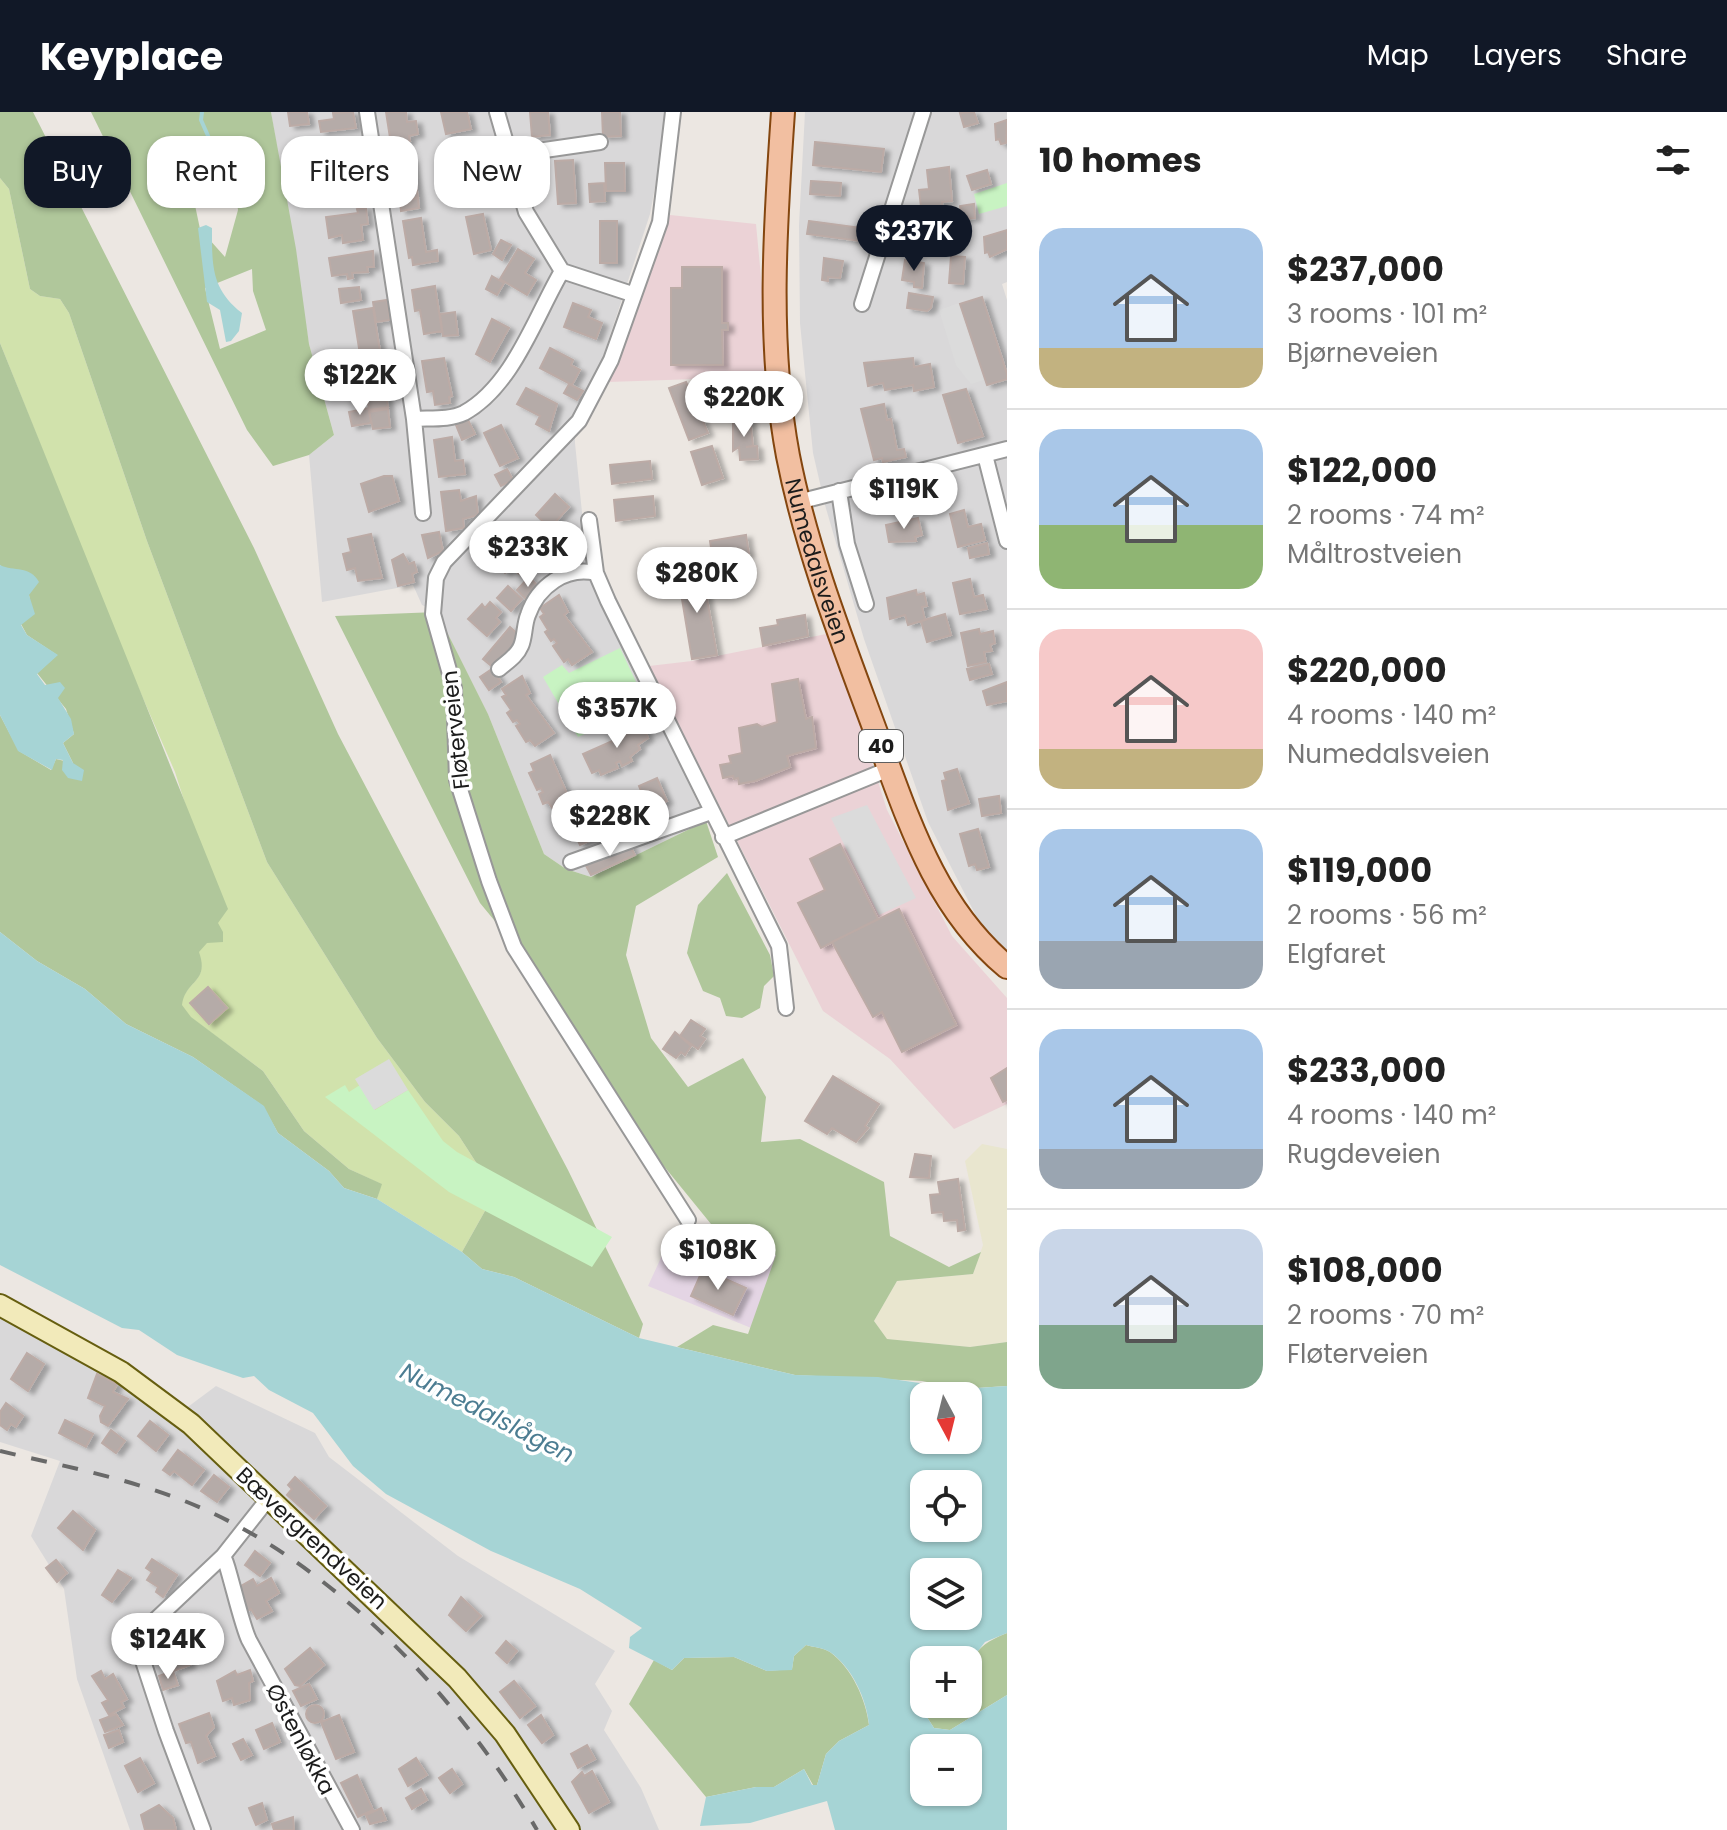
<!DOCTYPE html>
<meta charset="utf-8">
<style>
body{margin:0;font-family:Poppins,sans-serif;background:#f6f6f6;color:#222;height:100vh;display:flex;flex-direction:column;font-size:30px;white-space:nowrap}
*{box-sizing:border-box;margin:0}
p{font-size:26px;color:#767676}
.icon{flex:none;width:44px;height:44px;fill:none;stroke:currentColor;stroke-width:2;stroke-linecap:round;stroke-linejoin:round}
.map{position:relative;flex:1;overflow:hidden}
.drawer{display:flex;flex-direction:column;background:#fff;width:720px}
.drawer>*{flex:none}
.guide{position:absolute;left:24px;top:24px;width:760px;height:72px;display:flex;gap:16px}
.needle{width:52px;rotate:173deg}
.fabs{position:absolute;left:910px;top:1270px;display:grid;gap:16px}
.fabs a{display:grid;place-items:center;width:72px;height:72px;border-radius:16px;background:#fff;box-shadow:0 2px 6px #0004;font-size:40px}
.price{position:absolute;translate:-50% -68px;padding:0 18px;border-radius:28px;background:#fff;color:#222;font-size:26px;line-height:52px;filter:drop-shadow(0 2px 4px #0008)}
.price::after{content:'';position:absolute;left:50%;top:48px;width:24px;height:18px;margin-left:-12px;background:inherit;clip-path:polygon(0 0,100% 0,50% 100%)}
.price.current{background:#111827;color:#fff}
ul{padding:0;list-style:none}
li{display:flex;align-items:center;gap:24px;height:200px;padding:0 32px}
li+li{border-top:2px solid #e0e0e0}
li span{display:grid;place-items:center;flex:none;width:224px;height:160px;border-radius:24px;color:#555}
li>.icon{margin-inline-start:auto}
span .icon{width:96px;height:96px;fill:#fffc;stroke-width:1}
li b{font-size:34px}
h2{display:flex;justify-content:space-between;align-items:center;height:96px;padding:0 32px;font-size:34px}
.tag{padding:0 28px;border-radius:24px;background:#fff;box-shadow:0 2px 6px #0004;font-size:28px;line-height:72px}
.tag.current{background:#111827;color:#fff}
header{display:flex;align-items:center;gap:48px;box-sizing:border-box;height:112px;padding:0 40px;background:#111827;color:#fff}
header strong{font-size:38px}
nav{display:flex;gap:44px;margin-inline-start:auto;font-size:28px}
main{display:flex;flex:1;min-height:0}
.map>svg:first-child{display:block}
</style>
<header>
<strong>Keyplace</strong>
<nav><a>Map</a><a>Layers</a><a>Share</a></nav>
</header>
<main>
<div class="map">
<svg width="1007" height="1718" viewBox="0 0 1007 1718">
<defs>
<filter id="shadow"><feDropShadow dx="5.5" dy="3" stdDeviation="2" flood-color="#0004"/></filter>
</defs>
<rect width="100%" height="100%" fill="#ece7e2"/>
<path fill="#d9d8d9" d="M271,0H669L650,102L598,260L575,306V331L587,450L706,709L591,765L566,757L544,742L488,602L437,500L422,493L413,473L322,490L309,343L334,323L309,232Z
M805,0H1007V170L1002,172L1007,188V844L991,833L928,710L864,527L825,393L813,341L800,211L799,113Z
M0,1204L107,1261L173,1306L216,1274L315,1321L329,1345L458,1444L615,1539L595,1572L612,1599L604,1618L641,1676L659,1718H130L77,1567L64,1477L31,1424L60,1349L0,1330Z"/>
<path fill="#ebd2d6" d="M670,103L756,112L772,282L713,285L696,267L608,270Z
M831,521L887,698L952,824L1007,886V992L954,1017L890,947L823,899L649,554L692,549Z"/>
<path fill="#e4d5e4" d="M688,1108L714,1124L748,1130L799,1123L761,1220L648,1174L671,1124Z"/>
<path fill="#e9e6cf" d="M982,1032L1007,1037V1230L970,1235L886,1227L874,1209L897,1169L973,1162L983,1133L965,1049Z"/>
<path fill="#d1e2ac" d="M0,66L9,77L30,177L40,184L60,187L69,201L147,429L267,750L377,926L425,990L459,1024L492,1075L490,1090L462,1140L377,1087L381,1072L349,1057L304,1019L263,959L190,905L181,893C185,868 210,871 198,840L221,805L175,660L122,538L0,231Z"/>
<path fill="#b0c79b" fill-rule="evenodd" d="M0,0H33L254,436L338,622L568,1058L643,1212L639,1226L514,1165L482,1157L462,1140L490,1090L492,1075L459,1024L425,990L377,926L267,750L147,429L69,201L60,187L40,184L30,177L9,77L0,66Z
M91,0H271L296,137L309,232L334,323L309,343L273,354L247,318ZM214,35L223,48L222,67L235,77L238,98L225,145L200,117L187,55ZM252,157L253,179L266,218L220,237L205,176Z
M0,231L228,797L218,811L223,820V830L207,831L199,840C210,871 185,868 182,893L191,905L263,959L304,1019L349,1057L382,1072L377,1087L344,1076L329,1059L278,1021L263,994L193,945L126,912L85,877L37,849L0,820V603L19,639L51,658L56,647L73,651L63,631L74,622L66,597L37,561L57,543L27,523L21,512L31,495L29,483L0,453Z
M437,500L488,602L544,742L566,757L591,765L706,709L718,745L636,794L626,843L651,926L688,975L743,946L766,985L761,1030L800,1027L884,1070L890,1124L949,1155L981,1140L973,1162L897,1169L874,1209L887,1227L970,1235L1007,1230V1274L961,1277L922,1269L795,1263L677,1235L713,1213L748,1222L776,1143L724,1128L637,1021L527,848L480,791L335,504Z
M727,761L770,843L774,864L764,874L760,896L742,906L726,904L720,886L703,879L687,841L698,793Z
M1007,1521V1583L950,1618L934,1616L925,1602L929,1592H968C968,1552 967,1537 1007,1521Z
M806,1533C813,1535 824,1536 830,1540C852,1556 866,1588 869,1613L839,1629L826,1642L817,1673H813L804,1657L774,1675H756L706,1685L629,1592L654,1548L672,1558L684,1546L734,1545L767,1559L792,1557L794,1544Z"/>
<path fill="#c8f3c2" d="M1007,71V94L979,102L974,82Z
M620,536L647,593L578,625L543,565L562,553L569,561Z
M345,973L349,980L360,973L375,998L408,978L443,1029L457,1040L612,1125L592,1155L449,1080L325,985Z"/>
<path fill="#dbdbdb" d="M959,191L984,268L971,272L956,253L939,198Z
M867,693L916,786L879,803L831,706Z
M389,947L408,978L374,998L355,967Z"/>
<path fill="#a6d4d5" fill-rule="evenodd" d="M206,113L212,116C212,153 211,177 242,201L239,219L231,229L226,230L220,198L207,190L198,116Z
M0,453C14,460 30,453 39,470L29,483L35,502L21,513L27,523L58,543L37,562L45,573L60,570L65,576L58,586L71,607L74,622L63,631L73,651L84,658L82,669L68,666L62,658L63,648L56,647L52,658L18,639L0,603Z
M0,820L37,849L85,877L126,912L193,945L264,994L278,1021L329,1059L344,1076L377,1087L462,1140L482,1157L514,1165L639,1226L795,1263L878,1265L961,1277L1007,1274V1521L985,1530L968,1552V1548H924V1592H929L925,1602L934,1616L950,1618L1007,1583V1718H835L827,1689L750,1711L700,1714L706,1685L756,1675H774L804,1657L812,1673H817L826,1642L839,1629L869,1613C867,1588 852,1555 830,1540C824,1536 813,1535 806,1533L794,1544L792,1558L767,1559L734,1545L684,1546L672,1558L629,1536L630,1525L642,1516L580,1477L491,1439L386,1382L353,1354L313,1301L269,1278L254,1264L243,1266L177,1243L139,1218L122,1216L0,1153ZM924,1284H968V1328H924ZM924,1372H968V1416H924ZM968,1460V1504H924V1460ZM924,1636H968V1680H924Z"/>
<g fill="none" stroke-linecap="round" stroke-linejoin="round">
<path stroke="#a6d4d5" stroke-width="4" d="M202,0L201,8L217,44L211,65"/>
</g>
<path fill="#b5aba8" stroke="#bcaba6" stroke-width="2" filter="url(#shadow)" d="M288,0H307L309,12L290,14Z
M353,0L356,16L321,20L319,9L334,7L333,1Z
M386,0H406L407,10L416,9L418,22L409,24L410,29L391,32Z
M441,0H467L471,17L446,22Z
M530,0H548L550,23L532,25Z
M602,0H620L621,24L603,25Z
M974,0L978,11L964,15L960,1Z
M1007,8L1006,31L1001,32L999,27L996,28L995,12Z
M815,30L884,37L881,60L813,53Z
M478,37L482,59L473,60L475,80L451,82L450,75L456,73L448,43Z
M349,41L350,56L329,58L330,66L298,70L297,48H326V44Z
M412,47L418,85L400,88L394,50Z
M573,48L576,91L558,92L555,49Z
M605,51H624L625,79H606Z
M949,55L952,89L942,90L943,101L922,103L919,78L929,77L927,58Z
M987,58L991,72L972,78L967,64Z
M811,69L841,71L840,84L810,82Z
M604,71L605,89L590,90L589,72Z
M418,86L419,96L401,99L400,89Z
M974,92L975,106L962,107L960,94Z
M366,96L368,112L361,113L363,128L343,131L342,123L329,126L326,105L358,101L357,97Z
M483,102L491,138L474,142L466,105Z
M421,106L426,140L437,138L438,149L413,153L412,145L409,146L403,109Z
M600,109H617V151H600Z
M809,109L862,116L860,129L807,122Z
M1007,118V137L990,145L988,140L985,141L984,125Z
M501,128L511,133L502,148L493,142Z
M518,137L534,147L525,161L536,168L527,183L500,167Z
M373,139L374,155H367L368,160L352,161L353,166L348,167L347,162L332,164L329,146Z
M951,144L965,145L963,172L949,171Z
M824,146L843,149L840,166L828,165V169L822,168Z
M905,148L924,151L922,176L914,175V170L902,168Z
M682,155H722V211H728V218H722L723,253H671V176H682Z
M492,164L504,171L497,183L486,177Z
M435,174L442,219L424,222L420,198L415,199L412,178Z
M359,175L361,188L341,191L339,177Z
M909,181L933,185L931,196L927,199L907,196Z
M982,185L1007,262V267L987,273L960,192Z
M387,188L390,208L376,210L373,190Z
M573,191L591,198L588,205L602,211L596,227L564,215Z
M373,196L380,239L360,242L353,199Z
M455,200L458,223L443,224L440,202Z
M492,207L509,216L490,250L476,242Z
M550,236L573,248L571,253L580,258L572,273L540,256Z
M444,246L452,284L449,285L450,291L435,293L433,279L427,280L422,249Z
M913,246L914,255L930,252L934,275L914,279L913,273L885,278L883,271L868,274L864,251Z
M382,259L388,295L369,298L364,261Z
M686,270L708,321L689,328L669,276Z
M569,272L583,279L577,288L564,281Z
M526,276L557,292L549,319L536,312L540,304L517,292Z
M966,277L983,324L958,331L943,283Z
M884,292L887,308L891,307L897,338L904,337L906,345L883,350L882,346L874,348L861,297Z
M369,296L371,311L352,314L349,300Z
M388,297L390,315L373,317L369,300Z
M750,306L753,334L746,335L757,334L758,347L740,348L739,335L733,339V307Z
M468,308L475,322L462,328L456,313Z
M501,313L518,346L500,354L484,321Z
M452,325L455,349L463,348L465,362L439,365L434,328Z
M712,334L723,366L702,373L691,340Z
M650,349L652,367L612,372L610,353Z
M507,357L513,368L501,374L495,363Z
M384,364H392L399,389L369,400L361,372Z
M459,378L461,389L476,384L478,403L463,407L464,416L446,419L441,380Z
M555,382L569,395L550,416L536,403Z
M653,384L655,404L616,409L614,388Z
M964,398L968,415L981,412L985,428L958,435L950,402Z
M918,406L922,423L915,425L916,429L889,430L886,413Z
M561,416L573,428L564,438L552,426Z
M439,420L443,439L428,446L422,423Z
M371,422L382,466L358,469L355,456L347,458L343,442L351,440L348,427Z
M746,423L749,442L713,448L710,429Z
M987,431L989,442L970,446L968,436Z
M520,432L535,445L519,462L512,456L505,461L497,451Z
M403,442L409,452L414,450L417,460L412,462L414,470L398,474L392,448Z
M702,459L717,543L692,547L678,463Z
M529,465L540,476L528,489L517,478Z
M970,467L974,485L983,483L987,497L960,502L953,471Z
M508,474L522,487L511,499L497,486Z
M916,478L917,483L924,481L927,494L922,495L925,508L908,513L905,503L890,507L887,486Z
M559,483L568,500L564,503L592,540L572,553L568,547L564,550L553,534L557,531L554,527L551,529L545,520L548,518L540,505L544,502L540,496Z
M490,490L501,500L496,506L500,510L487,524L468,507L482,492L485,496Z
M945,502L951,523L927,530L921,509Z
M805,503L808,524L763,534L760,516L778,513L777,508Z
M510,515L521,525L494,556L483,547Z
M979,517L980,522L993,519L995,531L990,533L992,539L984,540L986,550L968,554L961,521Z
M989,552L992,562L970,568L967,557Z
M492,557L501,570L489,578L480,565Z
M522,564L530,581L526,583L554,621L535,634L530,628L526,630L516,614L520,612L517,608L513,610L507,601L511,598L502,585L506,583L502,577Z
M798,567L806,607L812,605L816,636L787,644L790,655L755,669L739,672L738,666L734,667L733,664L723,666L720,653L731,651L729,644L742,641L739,616L757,612L762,615L777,610L772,572Z
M1007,570V589L987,593L983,579Z
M640,607L648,626L638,633L640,637L630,645L632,649L622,654L620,649L616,651L618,656L601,663L599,658L592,661L583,642L626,623L623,614Z
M550,643L569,686L578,682L586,699L566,708L561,698L555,700L548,690L543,692L539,682L543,680L541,676L537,678L529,661L534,659L531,652Z
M957,657L969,691L948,698L942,669L946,668L944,661Z
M657,666L667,689L652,696L654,701L646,705L615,718L606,697L641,679L639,674Z
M999,684L1001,701L982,704L979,687Z
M600,708L606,722L580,733L574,720Z
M978,717L989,755L977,758L975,752L969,754L960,722Z
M628,730L635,743L591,763L584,750Z
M840,732L878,807L821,836L798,791L825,778L810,747Z
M899,797L956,913L902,940L882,900L873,905L832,830Z
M208,875L227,896L209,912L190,891Z
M691,908L705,917L700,924L705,927L698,937L680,924Z
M675,920L691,934L685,943L681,940L676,946L663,937Z
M1007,956V988L1003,990L991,966Z
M833,964L879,992L865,1014L868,1016L856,1030L832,1016L827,1022L805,1009Z
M915,1042L931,1044L929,1066L910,1065Z
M958,1067L965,1118L958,1119L957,1108L944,1109L943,1100L932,1101L930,1083L940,1082L938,1070Z
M703,1157L746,1176L733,1203L691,1184Z
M27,1241L44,1252L28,1279L11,1267Z
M97,1262L117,1272L113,1280L128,1287L108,1314L101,1310L100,1304L105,1294L88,1286Z
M6,1291L23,1304L16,1315L11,1312L7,1318L0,1313V1300Z
M65,1308L93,1322L86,1335L59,1321Z
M150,1309L168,1323L156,1339L138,1324Z
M111,1318L125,1329L116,1341L102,1331Z
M178,1338L204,1358L192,1373L174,1359L170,1363L163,1358Z
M214,1363L229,1375L217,1390L201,1379Z
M295,1365L326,1394L314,1407L287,1383L292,1377L288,1373Z
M73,1399L95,1418L83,1438L58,1416Z
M255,1439L270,1451L260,1464L245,1453Z
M152,1447L177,1463L163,1485L156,1480L158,1475L147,1468L152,1460L146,1456Z
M56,1448L67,1461L57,1470L46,1456Z
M118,1458L131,1466L112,1490L102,1483Z
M271,1466L279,1481L266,1489L272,1499L257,1507L251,1497L246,1500L237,1485L243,1482L239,1475L253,1467L257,1474Z
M461,1485L481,1504L466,1519L449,1503Z
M179,1523L190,1553L174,1559L163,1529Z
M506,1529L517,1539L507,1551L496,1541Z
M310,1536L324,1553L300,1574L295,1573L285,1557Z
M250,1558L253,1569L249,1571L250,1588L234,1593L232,1586L223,1589L217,1569L235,1559L237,1563Z
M101,1559L105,1567L113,1562L127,1587L121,1590L124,1595L109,1603L102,1591L108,1588L92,1564Z
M173,1559L178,1573L163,1578L159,1564Z
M514,1569L535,1594L520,1606L500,1580Z
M309,1572L317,1587L301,1594L293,1579Z
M306 1602a9 9 0 1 1 18 0a9 9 0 1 1-18 0Z
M209,1601L214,1615L206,1624L215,1644L198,1651L191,1630L186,1631L179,1612Z
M116,1602L123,1613L105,1620L100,1608Z
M339,1603L354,1640L336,1647L321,1610Z
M541,1603L553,1623L542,1631L528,1613Z
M272,1611L280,1630L264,1637L256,1618Z
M119,1618L123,1630L109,1636L104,1623Z
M243,1627L252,1643L241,1648L233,1632Z
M587,1633L595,1647L578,1656L571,1642Z
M140,1646L154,1671L138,1680L125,1654Z
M416,1646L427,1663L408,1674L399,1657Z
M452,1657L462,1672L450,1681L439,1666Z
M592,1659L609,1690L589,1701L572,1670L582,1660L584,1664Z
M357,1663L373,1698L358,1705L341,1671Z
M421,1677L427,1688L412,1697L406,1686Z
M262,1691L267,1708L256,1713L249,1696Z
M159,1693L173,1706L176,1718H145L141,1703Z
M381,1696L386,1708L370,1712L366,1703Z
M293,1705L294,1718H274L272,1712Z"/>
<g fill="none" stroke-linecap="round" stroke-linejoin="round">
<defs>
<path id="minor" d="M367,0L414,307C430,306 450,308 464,301C513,274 535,205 562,159L632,182
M497,0L526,100L562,159
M673,0L660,110L611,248L579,309L444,450L436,466L433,502L454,576L457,668L489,769L514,835L688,1108
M510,43L600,30
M862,192L923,0
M414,307L423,401
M985,343L1007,429
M839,379L847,432L866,492
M798,390L1007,337
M589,408L596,461L608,489L779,834L786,896
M499,557C507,550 517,544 521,534C525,525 524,513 528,503C538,474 566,454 596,461
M723,725L889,657
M571,750L711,700
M223,1444C227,1447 241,1512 249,1528L352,1718
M203,1718L166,1619L143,1549L142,1530L150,1513L223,1444L268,1387"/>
<path id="secondary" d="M0,1193L121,1260L191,1312L457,1566L505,1622L569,1718"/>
<g id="primary">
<path id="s1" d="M783,0C775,113 767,233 788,344C807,441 844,534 878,626C909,710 936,796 1007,855"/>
</g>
</defs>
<use href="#minor" stroke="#989898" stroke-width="18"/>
<use href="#secondary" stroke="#665e0f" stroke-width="24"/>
<use href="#primary" stroke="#84460f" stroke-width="26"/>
<use href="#minor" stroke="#fff" stroke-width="14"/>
<use href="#secondary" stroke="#f2eaba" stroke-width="20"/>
<use href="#primary" stroke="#f2bfa1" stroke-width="22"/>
<path stroke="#696969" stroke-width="4" stroke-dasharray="16 16" stroke-linecap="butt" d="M0,1339C63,1354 127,1366 187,1390C332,1448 460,1586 537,1718"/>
</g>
<g text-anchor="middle" stroke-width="7" stroke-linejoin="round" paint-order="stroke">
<rect fill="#fff" stroke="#5f5f5f" stroke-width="2" x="859" y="618" width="44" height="32" rx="6"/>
<g font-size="20" font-weight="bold" fill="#1b1b1b">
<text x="881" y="641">40</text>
</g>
<g font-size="22" fill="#1b1b1b" stroke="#fff">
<text dy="8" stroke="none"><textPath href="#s1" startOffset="454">Numedalsveien</textPath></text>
<text transform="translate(455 618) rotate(-96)" y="8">Fløterveien</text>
<text transform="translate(312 1426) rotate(43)" y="8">Bævergrendveien</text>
<text transform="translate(301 1627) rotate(62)" y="8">Østenløkka</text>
</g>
<g font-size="24" font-style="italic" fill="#4c7d92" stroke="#fff">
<text transform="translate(487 1301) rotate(27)" y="8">Numedalslågen</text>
</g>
</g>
</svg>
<div class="fabs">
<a><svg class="needle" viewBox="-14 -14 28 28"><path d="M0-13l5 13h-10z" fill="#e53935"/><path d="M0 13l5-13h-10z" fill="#767676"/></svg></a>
<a><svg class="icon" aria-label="locate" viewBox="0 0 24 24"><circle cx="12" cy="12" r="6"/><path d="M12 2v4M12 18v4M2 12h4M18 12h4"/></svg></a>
<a><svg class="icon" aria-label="layers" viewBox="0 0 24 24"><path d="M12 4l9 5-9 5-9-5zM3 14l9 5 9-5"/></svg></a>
<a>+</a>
<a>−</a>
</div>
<b class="price current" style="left:914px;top:161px">$237K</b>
<b class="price" style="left:360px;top:305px">$122K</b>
<b class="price" style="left:744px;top:327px">$220K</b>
<b class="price" style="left:904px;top:419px">$119K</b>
<b class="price" style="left:528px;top:477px">$233K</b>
<b class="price" style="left:697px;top:503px">$280K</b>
<b class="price" style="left:617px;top:638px">$357K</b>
<b class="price" style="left:610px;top:746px">$228K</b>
<b class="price" style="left:718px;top:1180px">$108K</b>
<b class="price" style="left:168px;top:1569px">$124K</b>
<div class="guide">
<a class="tag current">Buy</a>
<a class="tag">Rent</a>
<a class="tag">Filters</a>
<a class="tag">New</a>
</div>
</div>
<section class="drawer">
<h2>10 homes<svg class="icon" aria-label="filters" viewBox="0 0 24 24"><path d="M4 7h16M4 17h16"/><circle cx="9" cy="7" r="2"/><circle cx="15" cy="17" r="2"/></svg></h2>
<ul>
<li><span style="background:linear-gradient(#a9c7e8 75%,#c2b280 0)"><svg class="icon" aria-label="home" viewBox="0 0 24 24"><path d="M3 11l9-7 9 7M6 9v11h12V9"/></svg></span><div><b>$237,000</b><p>3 rooms · 101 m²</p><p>Bjørneveien</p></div></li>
<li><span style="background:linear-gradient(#a9c7e8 60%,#8fb573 0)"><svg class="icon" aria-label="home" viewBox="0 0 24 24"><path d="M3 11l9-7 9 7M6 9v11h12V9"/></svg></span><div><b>$122,000</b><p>2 rooms · 74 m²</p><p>Måltrostveien</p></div></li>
<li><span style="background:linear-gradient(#f6c9c9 75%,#c2b280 0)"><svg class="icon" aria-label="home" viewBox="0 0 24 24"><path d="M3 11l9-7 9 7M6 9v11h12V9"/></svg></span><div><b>$220,000</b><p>4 rooms · 140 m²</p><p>Numedalsveien</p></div></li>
<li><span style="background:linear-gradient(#a9c7e8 70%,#9aa5b1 0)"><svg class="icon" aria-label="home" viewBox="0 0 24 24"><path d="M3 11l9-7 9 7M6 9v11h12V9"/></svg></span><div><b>$119,000</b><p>2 rooms · 56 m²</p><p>Elgfaret</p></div></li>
<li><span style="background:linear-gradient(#a9c7e8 75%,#9aa5b1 0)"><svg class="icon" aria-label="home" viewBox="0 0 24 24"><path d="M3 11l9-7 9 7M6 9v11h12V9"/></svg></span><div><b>$233,000</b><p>4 rooms · 140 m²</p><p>Rugdeveien</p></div></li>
<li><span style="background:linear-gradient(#c9d6e8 60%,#7fa58c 0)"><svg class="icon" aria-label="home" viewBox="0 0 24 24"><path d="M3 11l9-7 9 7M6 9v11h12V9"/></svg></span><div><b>$108,000</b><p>2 rooms · 70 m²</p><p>Fløterveien</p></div></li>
</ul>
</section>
</main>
